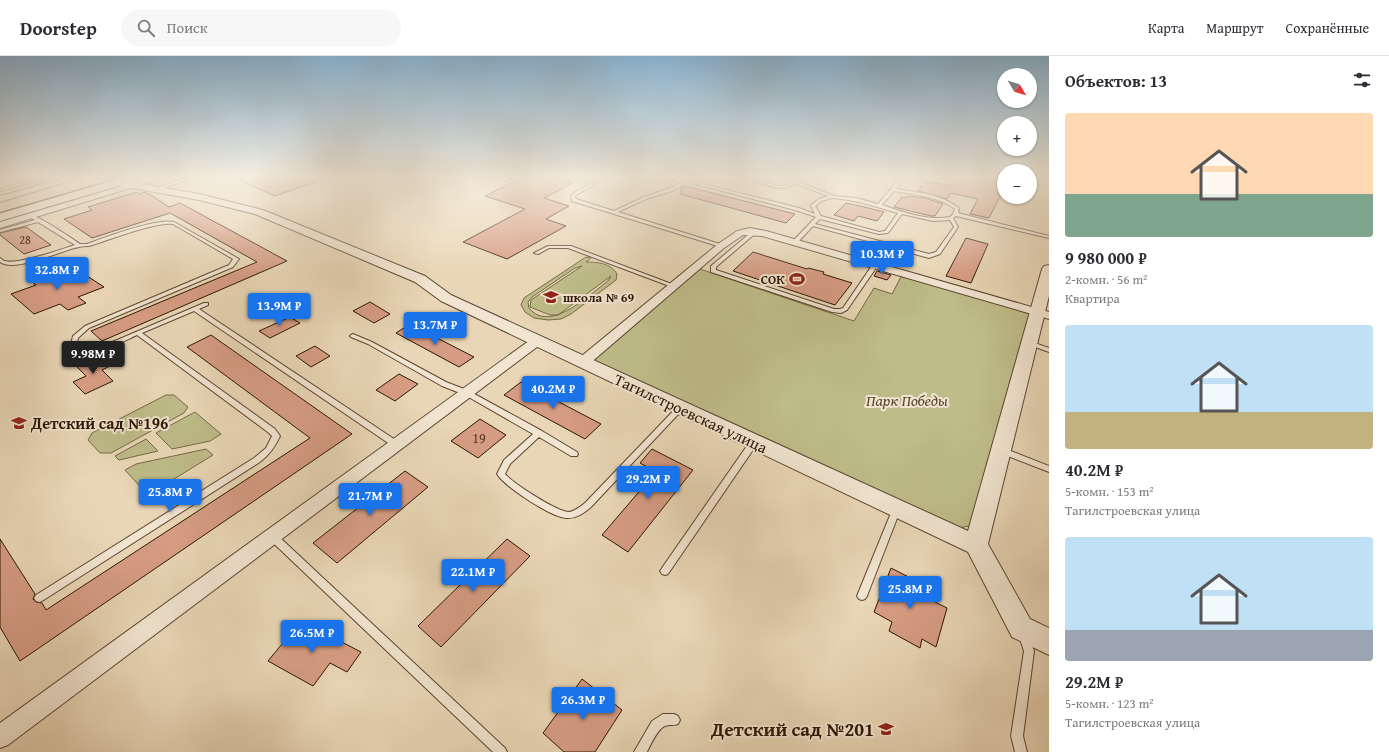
<!DOCTYPE html>
<html lang="ru">
<meta charset="utf-8">
<style>
body{margin:0;font-family:"Gentium Book Plus",serif;background:#f7f7f7;color:#2b2b33;height:100vh;display:flex;flex-direction:column;font-size:15px;white-space:nowrap}
*{box-sizing:border-box;margin:0}
p{font-size:13px;color:#7c7c81}
.icon{flex:none;width:22px;height:22px;fill:none;stroke:currentColor;stroke-width:2;stroke-linecap:round;stroke-linejoin:round}
.map{position:relative;flex:1;overflow:hidden}
.details{display:flex;flex-direction:column;background:#fff;width:340px}
.details>*{flex:none}
.needle{width:26px;rotate:129deg}
.controls{position:absolute;left:997px;top:12px;display:grid;gap:8px}
.controls a{display:grid;place-items:center;width:40px;height:40px;border-radius:50%;background:#fff;box-shadow:0 1px 3px #0004;font-size:20px}
.price{position:absolute;translate:-50% -34px;padding:0 9px;border-radius:4px;background:#1a73e8;color:#fff;font-size:13px;line-height:26px;filter:drop-shadow(0 1px 2px #0008)}
.price::after{content:'';position:absolute;left:50%;top:24px;width:12px;height:9px;margin-left:-6px;background:inherit;clip-path:polygon(0 0,100% 0,50% 100%)}
.price.active{background:#222;color:#fff}
ul{padding:0;list-style:none}
li{display:grid;align-content:center;gap:8px;height:212px;padding:0 16px}
li span{display:grid;place-items:center;height:124px;border-radius:4px;color:#555}
li>.icon{margin-inline-start:auto}
span .icon{width:72px;height:72px;fill:#fffc;stroke-width:1}
li b{font-size:17px}
h2{display:flex;justify-content:space-between;align-items:center;height:48px;padding:0 16px;font-size:17px}
header{display:flex;align-items:center;gap:24px;box-sizing:border-box;height:56px;padding:0 20px;background:#fff;border-bottom:1px solid #e1e1e2}
header strong{font-size:19px}
nav{display:flex;gap:22px;margin-inline-start:auto;font-size:14px}
.search{width:280px;height:36px;background:#f7f7f7;display:flex;align-items:center;gap:10px;box-sizing:border-box;padding:0 14px;border-radius:22px;color:#7c7c81;font-size:15px}
main{display:flex;flex:1;min-height:0}
.map>svg:first-child{display:block}
</style>
<header>
<strong>Doorstep</strong>
<div class="search"><svg class="icon" aria-label="search" viewBox="0 0 24 24"><circle cx="10" cy="10" r="6"/><path d="M15 15l6 6"/></svg>Поиск</div>
<nav><a>Карта</a><a>Маршрут</a><a>Сохранённые</a></nav>
</header>
<main>
<div class="map">
<svg width="1049" height="696" viewBox="0 0 1049 696">
<rect width="100%" height="100%" fill="#e9d6b6"/>
<filter id="stains"><feTurbulence type="fractalNoise" baseFrequency=".005" numOctaves="4"/><feColorMatrix values="0 0 0 0 .2 0 0 0 0 .09 0 0 0 0 .02 0 0 0 .5 -.17"/></filter>
<radialGradient id="worn" r=".72"><stop offset=".6" stop-color="#630" stop-opacity="0"/><stop offset="1" stop-color="#630" stop-opacity=".3"/></radialGradient>
<path fill="#bebc89" stroke="#766946" fill-rule="evenodd" d="M586,201L591,202L586,206C597,206 611,207 617,218L616,224L571,258L561,263L548,264L534,262L525,256L521,249L524,242ZM582,210L531,244L530,251L550,259H558L611,220L608,225C590,238 550,278 529,252L528,246L532,241L575,212Z
M700,213L854,265L874,232L892,238L902,219L1030,258L972,467L969,470L959,472L596,306L595,303L597,299Z
M166,339H174L188,351L184,357L111,397H100L88,384L92,377Z
M195,356L221,378L210,385L172,393L156,377Z
M146,383L158,395L119,404L115,400Z
M206,393L213,399L148,439L125,414L136,408Z"/>
<path fill="#d79d84" stroke="#2d1604" d="M234,122H320V124L275,140Z
M521,122H557L573,127L544,142L569,150L546,163L566,170L507,203L463,186L525,153L485,140Z
M956,122H1004V132L989,162L970,158L978,143L951,137L947,143L918,135L925,125L951,130Z
M685,130L795,158L786,167L680,138L681,132Z
M137,136L139,138L144,136L151,139L169,151L180,147L287,205L102,285L91,275L257,206L170,157L92,182L64,163L92,154L88,151Z
M907,140L925,142L943,148L935,160H931L894,151L902,141L906,142Z
M846,147L864,151L884,156L877,165L858,160L854,165L834,159Z
M26,171L51,189L24,198L0,179V177Z
M966,182L988,188L971,227L946,220Z
M753,196L807,213L808,212L824,216L823,218L852,227L835,249L733,215Z
M891,196L904,199L896,211L883,207Z
M78,214L104,231L78,241L86,247L68,254L60,248L34,258L11,238L36,229L28,223L47,217L54,222Z
M877,215L891,219L887,224L874,220Z
M370,246L390,258L374,267L353,255Z
M290,261L300,267L270,282L259,275Z
M410,268L474,301L459,311L396,277Z
M211,279L352,378L20,605L0,571V483L35,538L33,543L36,546L42,547L46,554L310,382L187,291Z
M315,290L330,300L311,311L296,300Z
M98,300L110,310L102,314L113,325L85,338L73,326L86,320L76,310Z
M399,318L418,328L395,345L376,334Z
M521,326L601,368L585,383L504,339Z
M480,363L506,379L478,402L451,385Z
M652,393L693,414L628,496L602,479L656,416L640,407Z
M405,415L428,431L337,507L313,487Z
M507,483L530,500L441,591L418,570Z
M891,512L926,530L923,540L947,552L936,591L922,583L920,592L889,575L892,566L874,556Z
M301,565L361,596L347,616L330,607L313,630L268,605Z
M582,623L622,654L595,696H564L543,677Z"/>
<g fill="none" stroke-linecap="round" stroke-linejoin="round">
<defs>
<path id="service" d="M36,122H44L0,135V133Z
M185,122H193L155,135L152,134Z
M432,122H440L451,126L460,122H467L451,128Z
M496,122H513L505,125Z
M572,122H580L595,128L576,139L575,140L576,143L614,155L644,141L676,130L651,122H659L679,128L689,122H693L691,125L799,152L815,158L811,150V149L819,143L828,140L797,128L783,132H778L741,122H750L778,130H783L795,126L797,122H801L799,126L834,140L856,142L878,148L900,122H905L896,133C917,136 941,138 959,152L958,157L1049,180V182L956,160L953,162L958,171L940,198L929,202L813,170L797,187H795L793,186V185L816,161L795,154L688,126L675,134L646,143L618,156L723,189V191H721L572,145L571,140L574,137L590,128ZM894,135C914,139 938,140 955,153L953,158L950,161C927,165 903,156 882,149ZM831,142C854,143 876,151 898,157L885,175L879,176L821,160L815,150L822,145ZM902,158L933,165L950,164L954,171L936,196L929,198L815,168L820,163L879,178L888,177Z
M30,159C38,159 71,182 80,188H87C106,181 156,162 174,166L239,203L233,211L89,272L78,282L77,287C86,294 93,293 103,290L204,247H208V249L199,253L400,387L401,389L400,391H394L194,255L142,277L275,373L280,380C275,391 269,399 260,406L42,545L39,546L36,545L34,542L36,539L254,402L266,392L272,380L269,377L137,279C119,287 89,307 71,288L73,280L85,270L229,209L233,203L173,168C157,165 106,185 89,190C86,190 82,190 79,191C62,194 15,217 0,206V202C2,203 3,205 5,205C18,209 62,193 75,189L38,166L0,176V174L35,164L30,161Z
M754,174L758,175L716,211V214L834,253H840L843,252L873,208L878,209L847,254L841,257L832,256L711,216V210Z
M548,190H571L677,230L674,232L672,231L568,192H549L538,198L534,197Z
M353,278L372,286L446,326L469,335L542,375L577,396L578,398L577,400H571L539,381L510,408L505,418C513,427 557,456 569,456C575,455 580,451 585,447L678,350H682L684,352L591,451C584,457 576,463 566,462C551,461 505,431 497,418L504,404L533,378L465,339L442,330L368,288L351,281L350,280L351,279Z
M1029,285L1049,292V296L1027,288L1026,287L1027,286Z
M754,383L757,384L758,386L757,388L668,518L665,519L662,518L660,515L662,512L751,384Z
M1003,392L1049,410V416L1000,397L999,395L1000,393Z
M897,449L900,450L901,452L867,540L865,543L862,544L859,543L857,540L893,452L894,450Z
M272,476L275,477L505,692L507,696H493L269,483L268,480L269,477Z
M1024,575L1028,577L1034,595L1023,680L1027,696H1015L1011,680L1024,595L1019,580L1020,577Z
M663,658H674L678,660L680,664L678,668C673,670 670,668 665,670C658,672 650,690 647,696H634L652,665Z"/>
<path id="minor" d="M64,122H79L0,146V140Z
M149,122H163L0,172V166Z
M750,172L766,175L1049,256V263L762,180L743,179L724,192L588,309H578L577,306L578,303L718,188L737,175Z
M537,281L541,282L543,285L541,288L8,689L0,692V667L533,282Z"/>
<path id="tertiary" d="M119,124L199,138L263,154L425,220L451,239L968,475L1042,213L1044,210L1049,209V240L988,488L1030,563L1049,572V599L1012,581L968,496L441,245L415,226L255,158L199,144L115,129L114,127L115,125Z"/>
<path id="secondary" d="M121,122H140L139,124L0,165V157Z"/>
</defs>
<use href="#service" stroke="#5c4630" stroke-width="2"/>
<use href="#minor" stroke="#5c4630" stroke-width="2"/>
<use href="#tertiary" stroke="#5c4630" stroke-width="2"/>
<use href="#secondary" stroke="#2d1604" stroke-width="2"/>
<use href="#service" fill="#f1e4d0" fill-rule="evenodd"/>
<use href="#minor" fill="#f1e4d0" fill-rule="evenodd"/>
<use href="#tertiary" fill="#f1e4d0" fill-rule="evenodd"/>
<use href="#secondary" fill="#f1e4d0" fill-rule="evenodd"/>
<path stroke="#2d1604" stroke-width="1" d="M0,157L120,122"/>
</g>
<linearGradient id="sky" x2="0" y2="1"><stop stop-color="#89b5d5"/><stop offset="0.55" stop-color="#f5edde"/><stop offset="1" stop-color="#f5edde" stop-opacity="0"/></linearGradient>
<rect width="1049" height="220" fill="url(#sky)"/>
<defs>
<symbol id="stadium-bare" viewBox="-9 -9 18 18"><path d="M0-5a6.5 5 0 1 0 0 10a6.5 5 0 1 0 0-10ZM-3.5-1.8h7v3.6h-7Z" fill="#8f2418" stroke="#f1e4d0" stroke-width="2.5" paint-order="stroke"/></symbol>
<symbol id="school-bare" viewBox="-9 -9 18 18"><path d="M0-5L7-2L0 1L-7-2ZM-4 1L0 2.5L4 1V4Q0 6-4 4Z" fill="#8f2418" stroke="#f1e4d0" stroke-width="2.5" paint-order="stroke"/></symbol>
</defs>
<g fill-rule="evenodd">
<use href="#stadium-bare" x="786" y="212" width="22" height="22"/>
<use href="#school-bare" x="540" y="230" width="22" height="22"/>
<use href="#school-bare" x="8" y="356" width="22" height="22"/>
<use href="#school-bare" x="875" y="662" width="22" height="22"/>
</g>
<g text-anchor="middle" stroke-width="4" stroke-linejoin="round" paint-order="stroke">
<g font-size="12" fill="#583824">
<text x="25" y="188">28</text>
</g>
<g font-size="13" font-weight="bold" fill="#2d1604" stroke="#f1e4d0" text-anchor="end">
<text x="785" y="228">СОК</text>
<text x="563" y="246" text-anchor="start">школа № 69</text>
</g>
<g font-size="14" fill="#583824">
<text x="479" y="387">19</text>
</g>
<g font-size="16" font-style="italic" fill="#58482c" stroke="#f1e4d0">
<text x="907" y="350">Парк Победы</text>
</g>
<g font-size="16" fill="#2d1604" stroke="#f1e4d0">
<text transform="translate(691 357) rotate(25)" y="6">Тагилстроевская улица</text>
</g>
<g font-size="16" font-weight="bold" fill="#2d1604" stroke="#f1e4d0" text-anchor="start">
<text x="31" y="373">Детский сад №196</text>
</g>
<g font-size="19" font-weight="bold" fill="#2d1604" stroke="#f1e4d0" text-anchor="end">
<text x="874" y="680">Детский сад №201</text>
</g>
</g>
<rect width="100%" height="100%" filter="url(#stains)"/>
<rect width="100%" height="100%" fill="url(#worn)"/>
</svg>
<div class="controls">
<a><svg class="needle" viewBox="-14 -14 28 28"><path d="M0-13l5 13h-10z" fill="#e53935"/><path d="M0 13l5-13h-10z" fill="#7c7c81"/></svg></a>
<a>+</a>
<a>−</a>
</div>
<b class="price" style="left:882px;top:219px">10.3M ₽</b>
<b class="price" style="left:57px;top:235px">32.8M ₽</b>
<b class="price" style="left:279px;top:271px">13.9M ₽</b>
<b class="price" style="left:435px;top:290px">13.7M ₽</b>
<b class="price active" style="left:93px;top:319px">9.98M ₽</b>
<b class="price" style="left:553px;top:354px">40.2M ₽</b>
<b class="price" style="left:648px;top:444px">29.2M ₽</b>
<b class="price" style="left:170px;top:457px">25.8M ₽</b>
<b class="price" style="left:370px;top:461px">21.7M ₽</b>
<b class="price" style="left:473px;top:537px">22.1M ₽</b>
<b class="price" style="left:910px;top:554px">25.8M ₽</b>
<b class="price" style="left:312px;top:598px">26.5M ₽</b>
<b class="price" style="left:583px;top:665px">26.3M ₽</b>
</div>
<section class="details">
<h2>Объектов: 13<svg class="icon" aria-label="filters" viewBox="0 0 24 24"><path d="M4 7h16M4 17h16"/><circle cx="9" cy="7" r="2"/><circle cx="15" cy="17" r="2"/></svg></h2>
<ul>
<li><span style="background:linear-gradient(#ffd9b3 65%,#7fa58c 0)"><svg class="icon" aria-label="home" viewBox="0 0 24 24"><path d="M3 11l9-7 9 7M6 9v11h12V9"/></svg></span><div><b>9 980 000 ₽</b><p>2-комн. · 56 m²</p><p>Квартира</p></div></li>
<li><span style="background:linear-gradient(#bfe0f5 70%,#c2b280 0)"><svg class="icon" aria-label="home" viewBox="0 0 24 24"><path d="M3 11l9-7 9 7M6 9v11h12V9"/></svg></span><div><b>40.2M ₽</b><p>5-комн. · 153 m²</p><p>Тагилстроевская улица</p></div></li>
<li><span style="background:linear-gradient(#bfe0f5 75%,#9aa5b1 0)"><svg class="icon" aria-label="home" viewBox="0 0 24 24"><path d="M3 11l9-7 9 7M6 9v11h12V9"/></svg></span><div><b>29.2M ₽</b><p>5-комн. · 123 m²</p><p>Тагилстроевская улица</p></div></li>
</ul>
</section>
</main>
